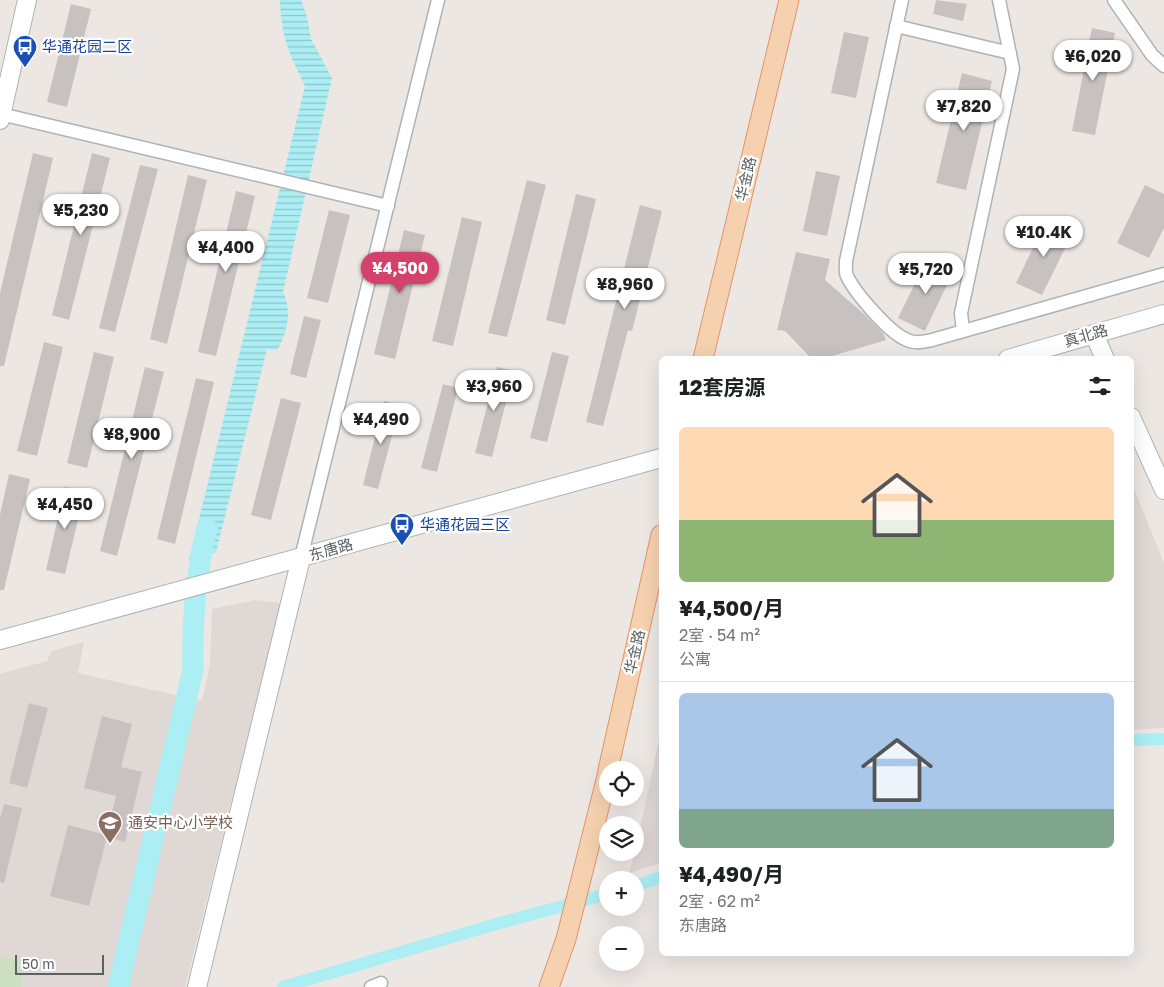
<!DOCTYPE html>
<html lang="zh">
<meta charset="utf-8">
<style>
body{margin:0;font-family:"Golos Text","Noto Sans SC",sans-serif;background:#f6f6f6;color:#202124;height:100vh;display:flex;flex-direction:column;font-size:19px;white-space:nowrap}
*{box-sizing:border-box;margin:0}
p{font-size:16px;color:#757577}
.icon{flex:none;width:28px;height:28px;fill:none;stroke:currentColor;stroke-width:2;stroke-linecap:round;stroke-linejoin:round}
.map{position:relative;flex:1;overflow:hidden}
.sheet{position:absolute;left:659px;top:356px;width:475px;height:600px;display:flex;flex-direction:column;background:#fff;border-radius:8px;box-shadow:0 5px 20px #0002}
.sheet>*{flex:none}
.fabs{position:absolute;left:599px;top:761px;display:grid;gap:10px}
.fabs a{display:grid;place-items:center;width:45px;height:45px;border-radius:50%;background:#fff;box-shadow:0 5px 20px #0002;font-size:25px}
.scale{position:absolute;left:15px;bottom:12px;width:89px;box-sizing:border-box;padding-left:5px;border:2px solid #5b6062;border-top:0;font-size:14px;line-height:18px;white-space:nowrap;color:#5b6062;-webkit-text-stroke:4px #fff;paint-order:stroke}
.price{position:absolute;translate:-50% -42px;padding:0 11px;border-radius:18px;background:#fff;color:#222;font-size:16px;line-height:32px;filter:drop-shadow(0 1px 2px #0008)}
.price::after{content:'';position:absolute;left:50%;top:30px;width:15px;height:11px;margin-left:-8px;background:inherit;clip-path:polygon(0 0,100% 0,50% 100%)}
.price.active{background:#d4416a;color:#fff}
ul{padding:0;list-style:none}
li{display:grid;align-content:center;gap:10px;height:265px;padding:0 20px}
li+li{border-top:1px solid #e0e0e0}
li span{display:grid;place-items:center;height:155px;border-radius:8px;color:#555}
li>.icon{margin-inline-start:auto}
span .icon{width:90px;height:90px;fill:#fffc;stroke-width:1}
li b{font-size:21px}
h2{display:flex;justify-content:space-between;align-items:center;height:60px;padding:0 20px;font-size:21px}
.map>svg:first-child{display:block}
</style>
<div class="map">
<svg width="1164" height="987" viewBox="0 0 1164 987">
<defs>
<pattern id="water-rules" width="6" height="5" patternUnits="userSpaceOnUse" patternTransform="scale(1.25)"><rect width="6" height="5" fill="#abeef4"/><path d="M0 2.5h6" fill="none" stroke="#8ec4c9"/></pattern>
</defs>
<rect width="100%" height="100%" fill="#ece7e3"/>
<path fill="#dfd8d4" d="M1131,481L1164,563V728L1131,730Z
M255,600L281,603L185,987H0V674L47,661L51,651L84,642L78,673L202,701L210,665L212,609Z
M661,730V863L629,873L635,852Z"/>
<path fill="#cde1c2" d="M0,956L26,963L21,987H0Z"/>
<path fill="url(#water-rules)" d="M280,0H301L307,17L311,39L332,78L283,292C292,311 288,332 277,350L267,349L216,552L189,560L305,86C289,53 281,37 280,0Z"/>
<g fill="none" stroke-linecap="round" stroke-linejoin="round">
<path stroke="#abeef4" stroke-width="12" d="M1131,740L1164,739
M635,886L661,877
M283,987L496,924L608,894"/>
<path stroke="#abeef4" stroke-width="21" d="M118,987L193,670C192,622 195,575 207,528"/>
</g>
<path fill="#c7c2c0" d="M936,0L967,4L963,21L933,14Z
M71,4L91,9L67,107L47,102Z
M1092,28L1115,33L1095,135L1072,131Z
M844,32L869,37L856,98L831,93Z
M962,73L992,81L966,190L936,183Z
M33,153L53,158L4,366H0V293Z
M92,153L110,158L69,320L52,315Z
M140,165L158,169L115,332L99,328Z
M816,171L840,176L827,236L803,231Z
M188,175L207,180L167,344L150,339Z
M527,180L546,185L507,337L488,333Z
M1145,185L1164,194V228L1149,258L1117,243Z
M236,191L255,196L216,356L198,352Z
M576,194L596,199L565,325L546,320Z
M640,205L662,211L632,331L628,330L603,426L586,422Z
M329,210L350,215L328,303L307,298Z
M462,217L482,222L453,346L432,341Z
M1046,221L1072,234L1042,295L1016,283Z
M404,230L425,235L395,359L374,354Z
M796,252L830,259L825,280L865,315L883,333L886,340L822,359H812L785,331L777,330Z
M927,259L953,272L925,331L898,318Z
M304,316L321,320L306,378L290,374Z
M44,342L63,347L37,456L17,451Z
M94,352L114,357L87,468L67,463Z
M552,352L569,356L547,442L530,438Z
M145,367L164,372L117,556L100,551Z
M497,367L514,371L492,457L475,453Z
M196,378L214,382L175,544L157,539Z
M443,384L458,388L437,472L421,468Z
M281,398L301,403L271,520L251,515Z
M384,401L400,405L378,489L363,485Z
M9,474L30,479L4,590H0V515Z
M65,487L85,491L65,574L46,570Z
M29,703L48,708L27,788L9,783Z
M102,716L132,724L121,767L142,772L125,842L107,837L89,906L50,896L68,825L106,835L116,796L84,788Z
M4,804L22,808L4,883L0,882V819Z"/>
<g fill="none" stroke-linecap="round" stroke-linejoin="round">
<defs>
<path id="street" d="M902,0L846,261C846,266 845,272 847,276C855,293 888,331 905,339C914,344 922,342 932,340L1164,274
M1114,0L1152,55L1164,66
M896,26L1010,53
M1,114L388,206
M963,331L961,313L1013,69L999,0
M301,558L438,0
M371,987L381,983"/>
<path id="secondary" d="M0,120L27,0
M1094,334L1105,359
M1008,359L1164,314
M1131,417L1164,490
M0,640L661,458
M197,987L301,558"/>
<path id="primary" d="M703,359L789,0
M608,770L661,535
M549,987L566,939L608,772"/>
</defs>
<use href="#street" stroke="#aeb2b4" stroke-width="15"/>
<use href="#secondary" stroke="#adb3b4" stroke-width="20"/>
<use href="#primary" stroke="#e09468" stroke-width="21"/>
<use href="#street" stroke="#fff" stroke-width="12"/>
<use href="#secondary" stroke="#fff" stroke-width="18"/>
<use href="#primary" stroke="#f5d1af" stroke-width="19"/>
</g>
<defs>
<symbol id="bus-pin" viewBox="-11 -11 22 30"><path d="M0 17L-7.5 6A9.5 9.5 0 1 1 7.5 6Z" fill="#1a4fb4" stroke="#fff"/><path d="M-5-6H5V4H4V6H2V4H-2V6H-4V4H-5ZM-3.5-4V0h7V-4ZM-3.5 1.2v1.5H-2V1.2ZM2 1.2v1.5H3.5V1.2Z" fill="#fff"/></symbol>
<symbol id="school-pin" viewBox="-11 -11 22 30"><path d="M0 17L-7.5 6A9.5 9.5 0 1 1 7.5 6Z" fill="#8d6e63" stroke="#fff"/><path d="M0-5L7-2L0 1L-7-2ZM-4 1L0 2.5L4 1V4Q0 6-4 4Z" fill="#fff"/></symbol>
</defs>
<g fill-rule="evenodd">
<use href="#bus-pin" x="11" y="33" width="28" height="38"/>
<use href="#bus-pin" x="388" y="511" width="28" height="38"/>
<use href="#school-pin" x="96" y="809" width="28" height="38"/>
</g>
<g text-anchor="middle" stroke-width="4.5" stroke-linejoin="round" paint-order="stroke">
<g font-size="15" fill="#164399" stroke="#fff" text-anchor="start">
<text x="42" y="52">华通花园二区</text>
<text x="420" y="530">华通花园三区</text>
</g>
<g font-size="15" fill="#5b6062" stroke="#fff">
<text transform="translate(746 179) rotate(-77)" y="5">华金路</text>
<text transform="translate(1086 336) rotate(-16)" y="5">真北路</text>
<text transform="translate(331 550) rotate(-16)" y="5">东唐路</text>
<text transform="translate(635 652) rotate(-77)" y="5">华金路</text>
</g>
<g font-size="15" fill="#785e54" stroke="#fff" text-anchor="start">
<text x="128" y="828">通安中心小学校</text>
</g>
</g>
</svg>
<div class="fabs">
<a><svg class="icon" aria-label="locate" viewBox="0 0 24 24"><circle cx="12" cy="12" r="6"/><path d="M12 2v4M12 18v4M2 12h4M18 12h4"/></svg></a>
<a><svg class="icon" aria-label="layers" viewBox="0 0 24 24"><path d="M12 4l9 5-9 5-9-5zM3 14l9 5 9-5"/></svg></a>
<a>+</a>
<a>−</a>
</div>
<div class="scale">50 m</div>
<b class="price" style="left:1093px;top:82px">¥6,020</b>
<b class="price" style="left:964px;top:132px">¥7,820</b>
<b class="price" style="left:81px;top:236px">¥5,230</b>
<b class="price" style="left:1044px;top:258px">¥10.4K</b>
<b class="price" style="left:226px;top:273px">¥4,400</b>
<b class="price active" style="left:400px;top:294px">¥4,500</b>
<b class="price" style="left:926px;top:295px">¥5,720</b>
<b class="price" style="left:625px;top:310px">¥8,960</b>
<b class="price" style="left:494px;top:412px">¥3,960</b>
<b class="price" style="left:381px;top:445px">¥4,490</b>
<b class="price" style="left:132px;top:460px">¥8,900</b>
<b class="price" style="left:65px;top:530px">¥4,450</b>
<section class="sheet">
<h2>12套房源<svg class="icon" aria-label="filters" viewBox="0 0 24 24"><path d="M4 7h16M4 17h16"/><circle cx="9" cy="7" r="2"/><circle cx="15" cy="17" r="2"/></svg></h2>
<ul>
<li><span style="background:linear-gradient(#ffd9b3 60%,#8fb573 0)"><svg class="icon" aria-label="home" viewBox="0 0 24 24"><path d="M3 11l9-7 9 7M6 9v11h12V9"/></svg></span><div><b>¥4,500/月</b><p>2室 · 54 m²</p><p>公寓</p></div></li>
<li><span style="background:linear-gradient(#a9c7e8 75%,#7fa58c 0)"><svg class="icon" aria-label="home" viewBox="0 0 24 24"><path d="M3 11l9-7 9 7M6 9v11h12V9"/></svg></span><div><b>¥4,490/月</b><p>2室 · 62 m²</p><p>东唐路</p></div></li>
</ul>
</section>
</div>
